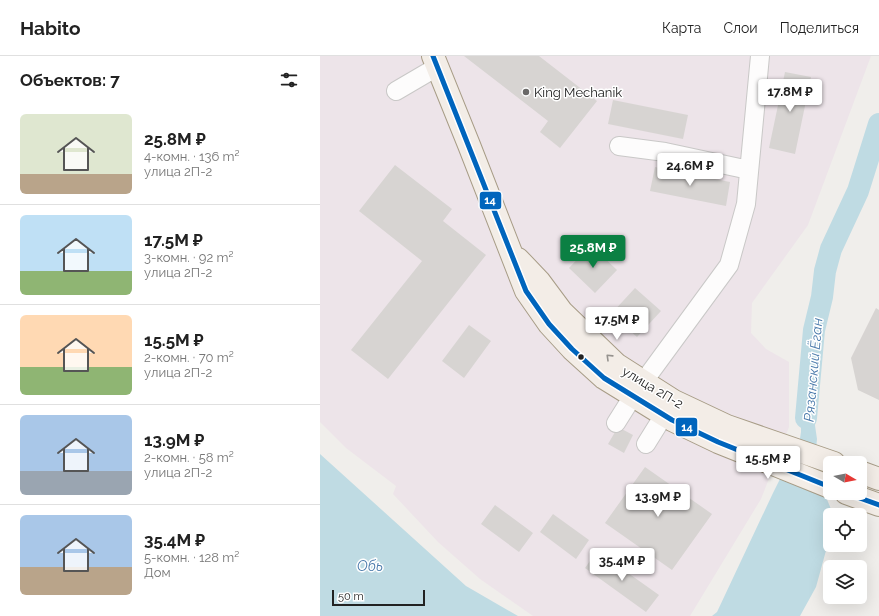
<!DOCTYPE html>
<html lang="ru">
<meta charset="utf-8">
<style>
body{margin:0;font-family:Raleway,sans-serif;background:#f6f6f6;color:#222;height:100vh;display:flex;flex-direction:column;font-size:15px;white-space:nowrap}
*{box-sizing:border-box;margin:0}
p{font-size:13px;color:#767676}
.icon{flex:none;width:22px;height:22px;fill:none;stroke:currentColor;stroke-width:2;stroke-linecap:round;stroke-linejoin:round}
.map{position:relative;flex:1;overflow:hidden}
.details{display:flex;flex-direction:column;background:#fff;width:320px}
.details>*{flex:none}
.needle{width:26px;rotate:100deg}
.tools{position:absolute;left:503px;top:400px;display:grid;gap:8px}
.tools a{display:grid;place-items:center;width:44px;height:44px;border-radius:6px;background:#fff;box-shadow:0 4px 16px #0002;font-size:20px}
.scale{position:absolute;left:12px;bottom:10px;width:93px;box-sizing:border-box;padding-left:4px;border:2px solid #222;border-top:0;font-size:11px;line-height:14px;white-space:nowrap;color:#222;-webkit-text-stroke:3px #fff;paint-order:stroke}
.price{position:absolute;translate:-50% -34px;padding:0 9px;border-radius:4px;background:#fff;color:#222;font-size:13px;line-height:26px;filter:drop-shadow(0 1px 2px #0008)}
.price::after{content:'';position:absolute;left:50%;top:24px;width:12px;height:9px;margin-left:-6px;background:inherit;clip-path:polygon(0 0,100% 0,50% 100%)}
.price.current{background:#0b8043;color:#fff}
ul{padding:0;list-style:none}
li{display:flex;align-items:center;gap:12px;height:100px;padding:0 20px}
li+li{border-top:1px solid #e0e0e0}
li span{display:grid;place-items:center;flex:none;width:112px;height:80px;border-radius:6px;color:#555}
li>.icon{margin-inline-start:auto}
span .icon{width:48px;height:48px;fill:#fffc;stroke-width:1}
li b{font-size:17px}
h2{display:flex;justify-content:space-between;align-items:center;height:48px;padding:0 20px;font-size:17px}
header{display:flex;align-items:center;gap:24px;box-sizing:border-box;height:56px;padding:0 20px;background:#fff;border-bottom:1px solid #e0e0e0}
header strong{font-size:19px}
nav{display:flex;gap:22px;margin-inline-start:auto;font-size:14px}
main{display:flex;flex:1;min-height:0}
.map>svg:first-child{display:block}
</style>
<header>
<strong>Habito</strong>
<nav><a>Карта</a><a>Слои</a><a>Поделиться</a></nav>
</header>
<main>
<section class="details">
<h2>Объектов: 7<svg class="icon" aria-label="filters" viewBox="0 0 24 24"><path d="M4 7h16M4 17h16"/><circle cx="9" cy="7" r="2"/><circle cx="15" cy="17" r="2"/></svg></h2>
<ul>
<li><span style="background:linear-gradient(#dfe7d0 75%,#b9a48a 0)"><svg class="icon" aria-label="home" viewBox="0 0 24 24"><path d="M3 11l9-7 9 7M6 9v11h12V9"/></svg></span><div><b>25.8M ₽</b><p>4-комн. · 136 m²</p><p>улица 2П-2</p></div></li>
<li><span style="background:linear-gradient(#bfe0f5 70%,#8fb573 0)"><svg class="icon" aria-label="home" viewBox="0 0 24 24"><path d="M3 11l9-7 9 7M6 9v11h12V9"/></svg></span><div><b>17.5M ₽</b><p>3-комн. · 92 m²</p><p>улица 2П-2</p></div></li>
<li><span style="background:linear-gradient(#ffd9b3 65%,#8fb573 0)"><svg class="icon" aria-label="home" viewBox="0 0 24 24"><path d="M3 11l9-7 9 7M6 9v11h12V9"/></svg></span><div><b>15.5M ₽</b><p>2-комн. · 70 m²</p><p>улица 2П-2</p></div></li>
<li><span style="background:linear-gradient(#a9c7e8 70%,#9aa5b1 0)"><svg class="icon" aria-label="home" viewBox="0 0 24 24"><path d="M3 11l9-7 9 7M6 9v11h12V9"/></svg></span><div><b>13.9M ₽</b><p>2-комн. · 58 m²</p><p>улица 2П-2</p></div></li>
<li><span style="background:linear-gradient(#a9c7e8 65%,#b9a48a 0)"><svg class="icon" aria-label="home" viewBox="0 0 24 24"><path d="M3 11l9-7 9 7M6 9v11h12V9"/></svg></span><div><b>35.4M ₽</b><p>5-комн. · 128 m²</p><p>Дом</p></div></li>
</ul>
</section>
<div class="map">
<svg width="559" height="560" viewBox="0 0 559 560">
<rect width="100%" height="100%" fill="#f0eeeb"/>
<path fill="#ede4e9" d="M0,0H551L488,169L432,247L431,277L446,293L469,306V371L441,443L370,560H213L160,523L118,486L73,438L76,430L26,392L0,366Z"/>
<path fill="#bfdbe3" d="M481,330L496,334L493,356L497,383L494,412L513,458V459H510V480L496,531L480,560H392L397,556L453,437L470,403L479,389L481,376Z
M0,398L146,530L198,560H0Z"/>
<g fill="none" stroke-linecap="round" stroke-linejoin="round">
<path stroke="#bfdbe3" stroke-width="22" d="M486,362L494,274L502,241L505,215L511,193L538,135L559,68"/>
</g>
<path fill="#d7d4d2" d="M144,0H219L277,45L240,92L220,76L228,65Z
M465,16L491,21L475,98L449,92Z
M293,44L368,59L363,83L288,68Z
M75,109L132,153L123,165L166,199L68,323L31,294L102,205L39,155Z
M335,111L410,126L406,150L330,135Z
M271,189L297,214L275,237L249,212Z
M315,232L341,255L317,281L291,258Z
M556,252L559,254V344L538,334L531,302Z
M149,269L171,285L144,322L122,305Z
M298,371L313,379L304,397L288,388Z
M325,411L392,458L352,514L285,467Z
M175,449L213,477L199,496L161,468Z
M233,458L269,484L256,503L220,476Z
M277,495L339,539L326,556L265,512Z"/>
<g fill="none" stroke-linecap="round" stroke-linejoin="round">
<defs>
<path id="minor" d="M76,35L117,11
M299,90L345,96L429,114
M296,367L313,340L409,209L426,148L440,0
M326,388L344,359"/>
<path id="major" d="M113,0L149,89L206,235L229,268L252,293L284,322L352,364L398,386L510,431
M198,203L219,225L242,256L296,308L354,345L407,370L514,407
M540,416L559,423
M526,437L559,449"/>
</defs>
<use href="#minor" stroke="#c9c8c7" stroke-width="20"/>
<use href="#major" stroke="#a79c86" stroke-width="24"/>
<use href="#minor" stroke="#fdfcfc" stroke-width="18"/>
<use href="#major" stroke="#f3ede7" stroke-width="22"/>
<defs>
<path id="bus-1" d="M113,0L206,235L229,268L252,293L284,322L352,364L398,386L510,431
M526,437L559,449"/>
</defs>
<use href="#bus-1" stroke="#fff" stroke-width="8"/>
<use href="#bus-1" stroke="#0065bd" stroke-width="5"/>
</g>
<defs><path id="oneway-chevron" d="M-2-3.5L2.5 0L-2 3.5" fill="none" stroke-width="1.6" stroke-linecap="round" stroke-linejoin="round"/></defs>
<use stroke="#95928e" href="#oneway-chevron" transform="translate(289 301) rotate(-136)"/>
<circle fill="#6a6968" stroke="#fff" stroke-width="1.5" cx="206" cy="36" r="4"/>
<circle fill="#222" stroke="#fff" stroke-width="1.5" cx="261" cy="301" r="3.5"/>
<g text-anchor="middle" stroke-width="3" stroke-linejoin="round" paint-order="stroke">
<g font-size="13" fill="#222" stroke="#fff" text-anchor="start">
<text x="214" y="41">King Mechanik</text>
</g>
<g font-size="13" fill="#222" stroke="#fff">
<text transform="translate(333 331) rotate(31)" y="5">улица 2П-2</text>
</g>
<g font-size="14" font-style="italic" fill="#4a7aab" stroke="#fff">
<text transform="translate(493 314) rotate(-85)" y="5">Рязанский Ёган</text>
<text x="50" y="515">Обь</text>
</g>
</g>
<g stroke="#fff" stroke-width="1.5">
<rect x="159" y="135" width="23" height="19" rx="4" fill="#0065bd"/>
<rect x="355" y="361" width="23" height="20" rx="4" fill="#0065bd"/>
</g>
<g font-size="11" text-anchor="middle" font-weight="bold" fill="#fff">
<text x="170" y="148">14</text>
<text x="367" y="375">14</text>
</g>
</svg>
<div class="tools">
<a><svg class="needle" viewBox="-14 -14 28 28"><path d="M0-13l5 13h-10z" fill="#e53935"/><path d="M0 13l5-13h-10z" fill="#767676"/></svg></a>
<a><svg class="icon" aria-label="locate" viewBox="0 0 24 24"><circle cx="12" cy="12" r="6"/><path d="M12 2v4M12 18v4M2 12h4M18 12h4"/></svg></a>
<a><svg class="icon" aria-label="layers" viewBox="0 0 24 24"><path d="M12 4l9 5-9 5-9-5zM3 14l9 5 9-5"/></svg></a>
</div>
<div class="scale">50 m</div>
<b class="price" style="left:470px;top:57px">17.8M ₽</b>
<b class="price" style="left:370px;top:131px">24.6M ₽</b>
<b class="price current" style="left:273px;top:213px">25.8M ₽</b>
<b class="price" style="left:297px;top:285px">17.5M ₽</b>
<b class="price" style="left:448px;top:424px">15.5M ₽</b>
<b class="price" style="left:338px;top:462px">13.9M ₽</b>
<b class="price" style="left:302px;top:526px">35.4M ₽</b>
</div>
</main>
